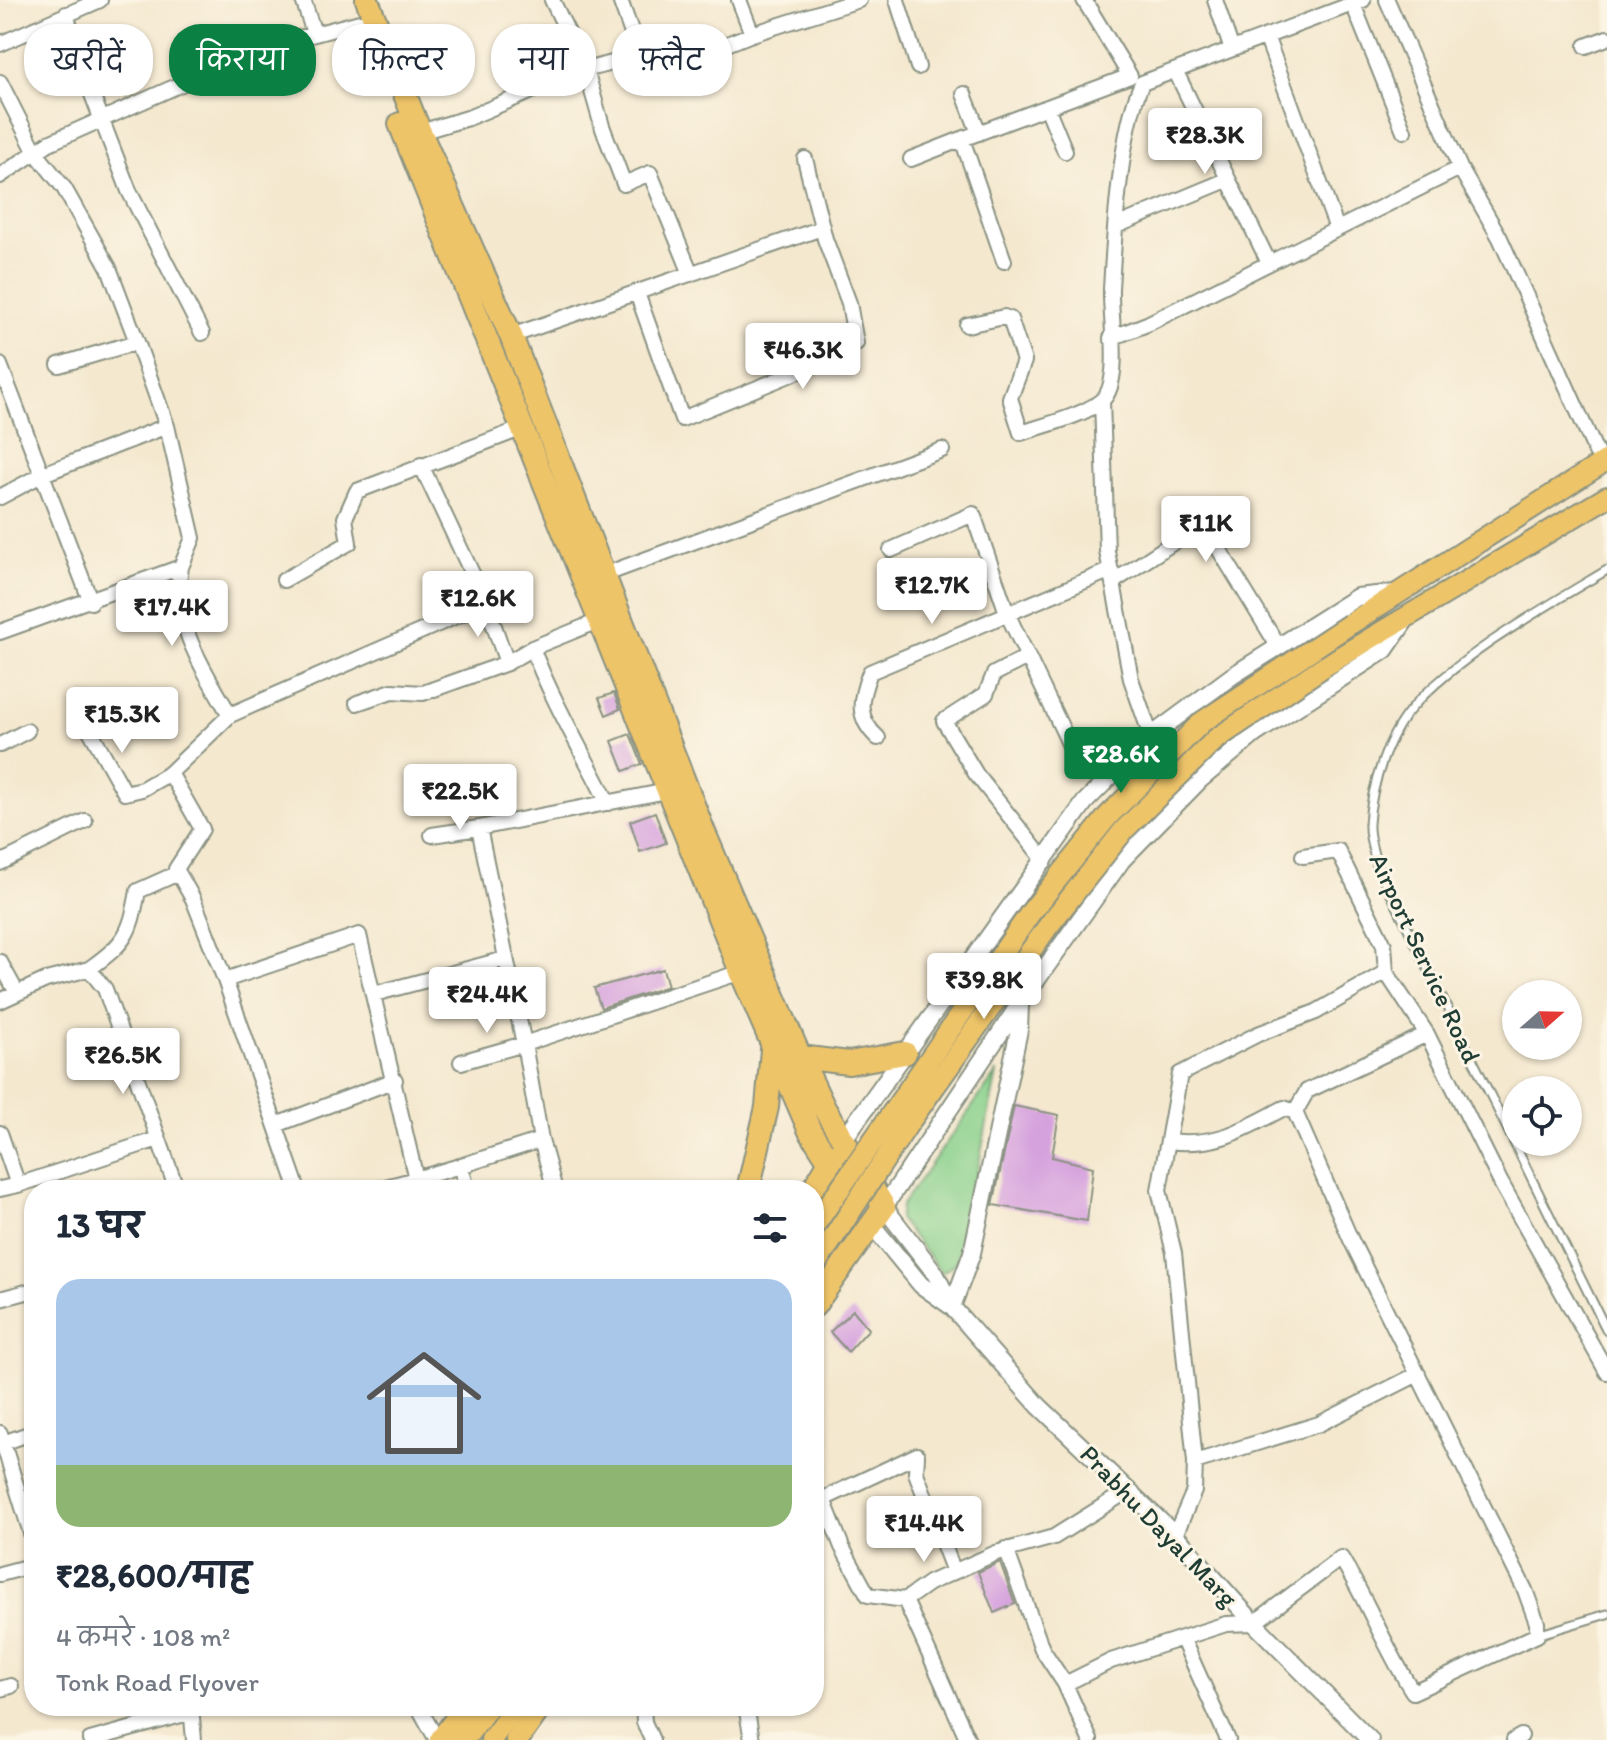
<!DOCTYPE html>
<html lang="hi">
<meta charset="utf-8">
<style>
body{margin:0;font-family:Itim,"Playpen Sans Deva",sans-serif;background:#f6f6f7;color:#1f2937;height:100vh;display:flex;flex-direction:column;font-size:30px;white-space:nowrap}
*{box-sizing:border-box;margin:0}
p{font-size:26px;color:#747a83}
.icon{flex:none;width:44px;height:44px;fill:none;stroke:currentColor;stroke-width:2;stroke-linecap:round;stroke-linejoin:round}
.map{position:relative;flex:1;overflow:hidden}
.sheet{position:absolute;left:24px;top:1180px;width:800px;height:536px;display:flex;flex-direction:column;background:#fff;border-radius:32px;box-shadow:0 2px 6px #0004}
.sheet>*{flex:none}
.top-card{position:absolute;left:24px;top:24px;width:800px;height:72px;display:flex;gap:16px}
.needle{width:52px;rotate:70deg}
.fabs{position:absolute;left:1502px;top:980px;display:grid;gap:16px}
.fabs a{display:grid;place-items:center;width:80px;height:80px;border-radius:50%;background:#fff;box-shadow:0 2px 6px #0004;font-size:40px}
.price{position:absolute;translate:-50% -68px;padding:0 18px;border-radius:8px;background:#fff;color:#222;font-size:26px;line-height:52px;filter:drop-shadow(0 2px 4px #0008)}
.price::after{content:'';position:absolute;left:50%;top:48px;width:24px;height:18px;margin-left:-12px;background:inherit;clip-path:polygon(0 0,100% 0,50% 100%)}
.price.on{background:#0b8043;color:#fff}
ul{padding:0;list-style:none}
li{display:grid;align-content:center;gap:16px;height:424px;padding:0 32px}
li+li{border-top:2px solid #e0e1e3}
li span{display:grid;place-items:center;height:248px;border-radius:24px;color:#555}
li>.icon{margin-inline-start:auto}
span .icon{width:144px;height:144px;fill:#fffc;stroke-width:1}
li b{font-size:34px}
h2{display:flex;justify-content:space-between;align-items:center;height:96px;padding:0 32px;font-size:34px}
.chip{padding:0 28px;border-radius:32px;background:#fff;box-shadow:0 2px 6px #0004;font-size:28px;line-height:72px}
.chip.on{background:#0b8043;color:#fff}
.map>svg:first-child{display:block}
</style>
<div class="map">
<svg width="1607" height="1740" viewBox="0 0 1607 1740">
<rect width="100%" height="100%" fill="#fcf5e5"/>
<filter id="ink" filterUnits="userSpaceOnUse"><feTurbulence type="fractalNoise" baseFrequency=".0125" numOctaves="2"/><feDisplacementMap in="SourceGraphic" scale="16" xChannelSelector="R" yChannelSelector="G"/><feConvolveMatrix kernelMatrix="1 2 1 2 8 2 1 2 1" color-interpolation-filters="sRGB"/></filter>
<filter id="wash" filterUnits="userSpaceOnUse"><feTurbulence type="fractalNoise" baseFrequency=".006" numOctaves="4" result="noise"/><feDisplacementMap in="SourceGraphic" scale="32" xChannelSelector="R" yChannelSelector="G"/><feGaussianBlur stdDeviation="1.8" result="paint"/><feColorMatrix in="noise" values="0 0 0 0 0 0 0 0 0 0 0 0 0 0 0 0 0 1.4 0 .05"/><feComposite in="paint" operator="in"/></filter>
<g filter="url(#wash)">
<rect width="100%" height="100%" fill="#f4e8cf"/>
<path fill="#89d08b" stroke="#548660" stroke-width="2" d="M997,1072L967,1224L957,1262L942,1273L899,1219L901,1206Z"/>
<g id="blocks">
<path fill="#d6a2de" d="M614,693L620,709L606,715L599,698Z
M630,734L642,764L624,771L612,741Z
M655,812L666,843L640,852L630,821Z
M663,969L668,986L601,1008L594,988Z
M1014,1106L1059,1115L1052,1157L1093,1167L1087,1221L993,1205Z
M853,1310L869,1329L848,1352L830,1332Z
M1000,1562L1015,1604L994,1613L978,1572Z"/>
</g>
</g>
<g filter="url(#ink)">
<use href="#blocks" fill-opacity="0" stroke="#8a9282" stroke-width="2"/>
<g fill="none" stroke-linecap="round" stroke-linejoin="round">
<defs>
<path id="service" d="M1607,570C1547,606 1456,657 1411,709C1387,737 1371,787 1369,824C1368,837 1374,853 1377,866L1607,1331
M1537,1635L1607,1614"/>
<path id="minor" d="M303,0L314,33
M552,0L586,70L602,126L624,184L650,173L691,274
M620,0L640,56
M739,0L752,34
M897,0L918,67
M1215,0L1231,47
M1387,0L1460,168L1500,238L1601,463
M1353,4L1404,131
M66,14L88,84L129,191L202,333
M1266,36L1337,229
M0,44L100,0
M1586,46L1607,38
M1176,72L1269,263
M0,82L36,153L64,188L109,268L137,342L167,426L193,538L181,567L0,632
M964,94L979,133
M1047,107L1065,151
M420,132L468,118L577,72L640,56L654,73L752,34L859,0
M911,159L962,139
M0,176L49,143L262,48L360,22
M1116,226L1227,180
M1004,261L962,139L1130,76L1084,0
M637,293L682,419L821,362L856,343L849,303L825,239L805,159
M967,325L1004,317L1010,319L1024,361L1010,398L1021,433C1042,426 1091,414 1105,397C1121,376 1110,317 1111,289C1114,235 1120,130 1142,83L1363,0
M511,336L822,228
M1111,338L1147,324L1460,168
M0,365L91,602
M59,365L137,342
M1102,400L1107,551L1131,679L1151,736
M0,497L43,474L167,426
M891,550L973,514L1007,613L1076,758
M181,567C171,622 203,669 230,715
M606,574L942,450
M284,580L349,543L345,518L357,491L523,428
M1113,582L1203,523L1275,641
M486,603L507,663
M532,648C553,702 582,751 608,803
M1027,657L994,674L986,694L944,721L976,774L1045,861
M357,703L392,691L423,693L507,663L532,648L601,620
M82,716L125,793L142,789L170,773
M878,738C855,717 860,698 870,672L1111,570
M0,745L27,731
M432,835L479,828
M1303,856L1338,851L1384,945L1386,972L1427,1034L1501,1183L1607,1372
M0,863L85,821
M0,962L17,993
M89,969C126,942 130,935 138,891L178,873
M225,980L359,935L416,1179L460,1166L468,1190
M374,994L505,959
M0,1001L46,980L89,969L105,989L177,1190
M461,1062L524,1044L479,828L667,791
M1295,1112L1307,1091L1427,1034
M276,1125L395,1080
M0,1133L18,1185L0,1189
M541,1140L555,1190
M460,1166L541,1140L524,1044L741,972
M18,1185L158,1139
M298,1190L225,980L193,899L176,869L202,829L170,773L230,715L486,603L421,465
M374,1190L416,1179
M0,1299L34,1290
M0,1433L3,1443L34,1432
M0,1444L3,1443L34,1543
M1195,1462L1319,1424L1418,1374
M823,1499L917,1455L916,1473L954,1572
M814,1502L823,1499L842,1547L868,1595L905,1600
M1175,1535L1194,1491L1195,1462L1174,1253L1159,1190L1180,1074L1258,1034L1316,1012L1386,972
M1006,1549L1042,1649L1065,1684
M0,1574L34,1565
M1183,1640L1228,1740
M0,1689L11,1686
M191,1706L194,1740
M418,1706L437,1740
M643,1706L644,1722L652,1740
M746,1706L752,1740
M90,1740L192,1712
M968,1740L905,1600L929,1583L996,1553L1054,1537L1129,1490
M1090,1740L1065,1684L1111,1661L1226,1624L1254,1623L1341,1558C1368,1602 1385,1648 1413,1692L1537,1635V1623L1525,1590L1351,1240L1295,1112L1284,1108C1242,1130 1217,1147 1168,1141
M1514,1740L1521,1736"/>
<path id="tertiary" d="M843,1140L1085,802L1151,736L1232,676L1357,597L1395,593
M871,1224L921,1285L952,1307L1039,1406L1175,1535L1254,1623L1370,1740
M952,1307L935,1273L884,1207L1021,1002L1122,860L1201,779L1255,734L1385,650L1407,618
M952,1307L972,1253L1019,1030L1020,1005"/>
<path id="primary" d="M1350,624L1607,460
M1323,667L1607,497
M464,1740L489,1706
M491,1740L516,1706"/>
<path id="trunk" d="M367,0L420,132L511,336L703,830L800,1057L824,1108L884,1207L814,1306
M400,124L741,972L810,1131L854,1200
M800,1057L849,1063L905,1053
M748,1190L767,1107L772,1049
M813,1190L834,1155
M441,1740L466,1706
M517,1740L541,1706"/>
</defs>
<use href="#service" stroke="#8a9282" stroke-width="11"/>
<use href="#minor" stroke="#8a9282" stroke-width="18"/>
<use href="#tertiary" stroke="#8a9282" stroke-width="20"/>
<use href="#primary" stroke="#8a9282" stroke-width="24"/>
<use href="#trunk" stroke="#8a9282" stroke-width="26"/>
<use href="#service" stroke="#fff" stroke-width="7"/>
<use href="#minor" stroke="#fff" stroke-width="14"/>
<use href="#tertiary" stroke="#fff" stroke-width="16"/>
<use href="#primary" stroke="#eec469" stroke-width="20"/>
<use href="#trunk" stroke="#eec469" stroke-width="22"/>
<defs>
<path id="primary-bridge" d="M814,1226L1031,912L1108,816L1202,722L1350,624
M814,1267L908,1124L1049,925L1124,830L1216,739L1323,667"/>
</defs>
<use href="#primary-bridge" stroke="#8a9282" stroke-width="24" stroke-linecap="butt"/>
<use href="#primary-bridge" stroke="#eec469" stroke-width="20"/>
</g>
</g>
<g text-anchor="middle" stroke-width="6" stroke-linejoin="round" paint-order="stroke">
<g font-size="26" fill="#1f3d34" stroke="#fcf5e5">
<text transform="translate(1425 958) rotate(65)" y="9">Airport Service Road</text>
<text transform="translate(1159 1526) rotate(46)" y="9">Prabhu Dayal Marg</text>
</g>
</g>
</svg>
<div class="fabs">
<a><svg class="needle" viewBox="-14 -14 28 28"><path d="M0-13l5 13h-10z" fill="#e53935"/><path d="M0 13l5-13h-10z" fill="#747a83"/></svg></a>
<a><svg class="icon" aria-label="locate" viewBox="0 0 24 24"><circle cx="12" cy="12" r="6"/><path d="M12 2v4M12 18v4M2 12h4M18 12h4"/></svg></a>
</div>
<b class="price" style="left:1205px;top:176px">₹28.3K</b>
<b class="price" style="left:803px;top:391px">₹46.3K</b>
<b class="price" style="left:1206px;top:564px">₹11K</b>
<b class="price" style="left:932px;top:626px">₹12.7K</b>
<b class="price" style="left:478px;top:639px">₹12.6K</b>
<b class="price" style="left:172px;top:648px">₹17.4K</b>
<b class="price" style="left:122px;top:755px">₹15.3K</b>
<b class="price on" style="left:1121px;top:795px">₹28.6K</b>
<b class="price" style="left:460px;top:832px">₹22.5K</b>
<b class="price" style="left:984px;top:1021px">₹39.8K</b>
<b class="price" style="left:487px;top:1035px">₹24.4K</b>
<b class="price" style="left:123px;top:1096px">₹26.5K</b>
<b class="price" style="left:924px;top:1564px">₹14.4K</b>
<div class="top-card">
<a class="chip">खरीदें</a>
<a class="chip on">किराया</a>
<a class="chip">फ़िल्टर</a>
<a class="chip">नया</a>
<a class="chip">फ़्लैट</a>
</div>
<section class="sheet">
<h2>13 घर<svg class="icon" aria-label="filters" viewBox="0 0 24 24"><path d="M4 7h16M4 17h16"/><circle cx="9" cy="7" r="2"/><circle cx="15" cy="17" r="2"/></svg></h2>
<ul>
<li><span style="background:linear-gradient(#a9c7e8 75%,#8fb573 0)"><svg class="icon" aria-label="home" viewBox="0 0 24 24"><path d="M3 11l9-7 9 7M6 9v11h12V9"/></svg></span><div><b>₹28,600/माह</b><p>4 कमरे · 108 m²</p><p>Tonk Road Flyover</p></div></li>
</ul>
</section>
</div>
